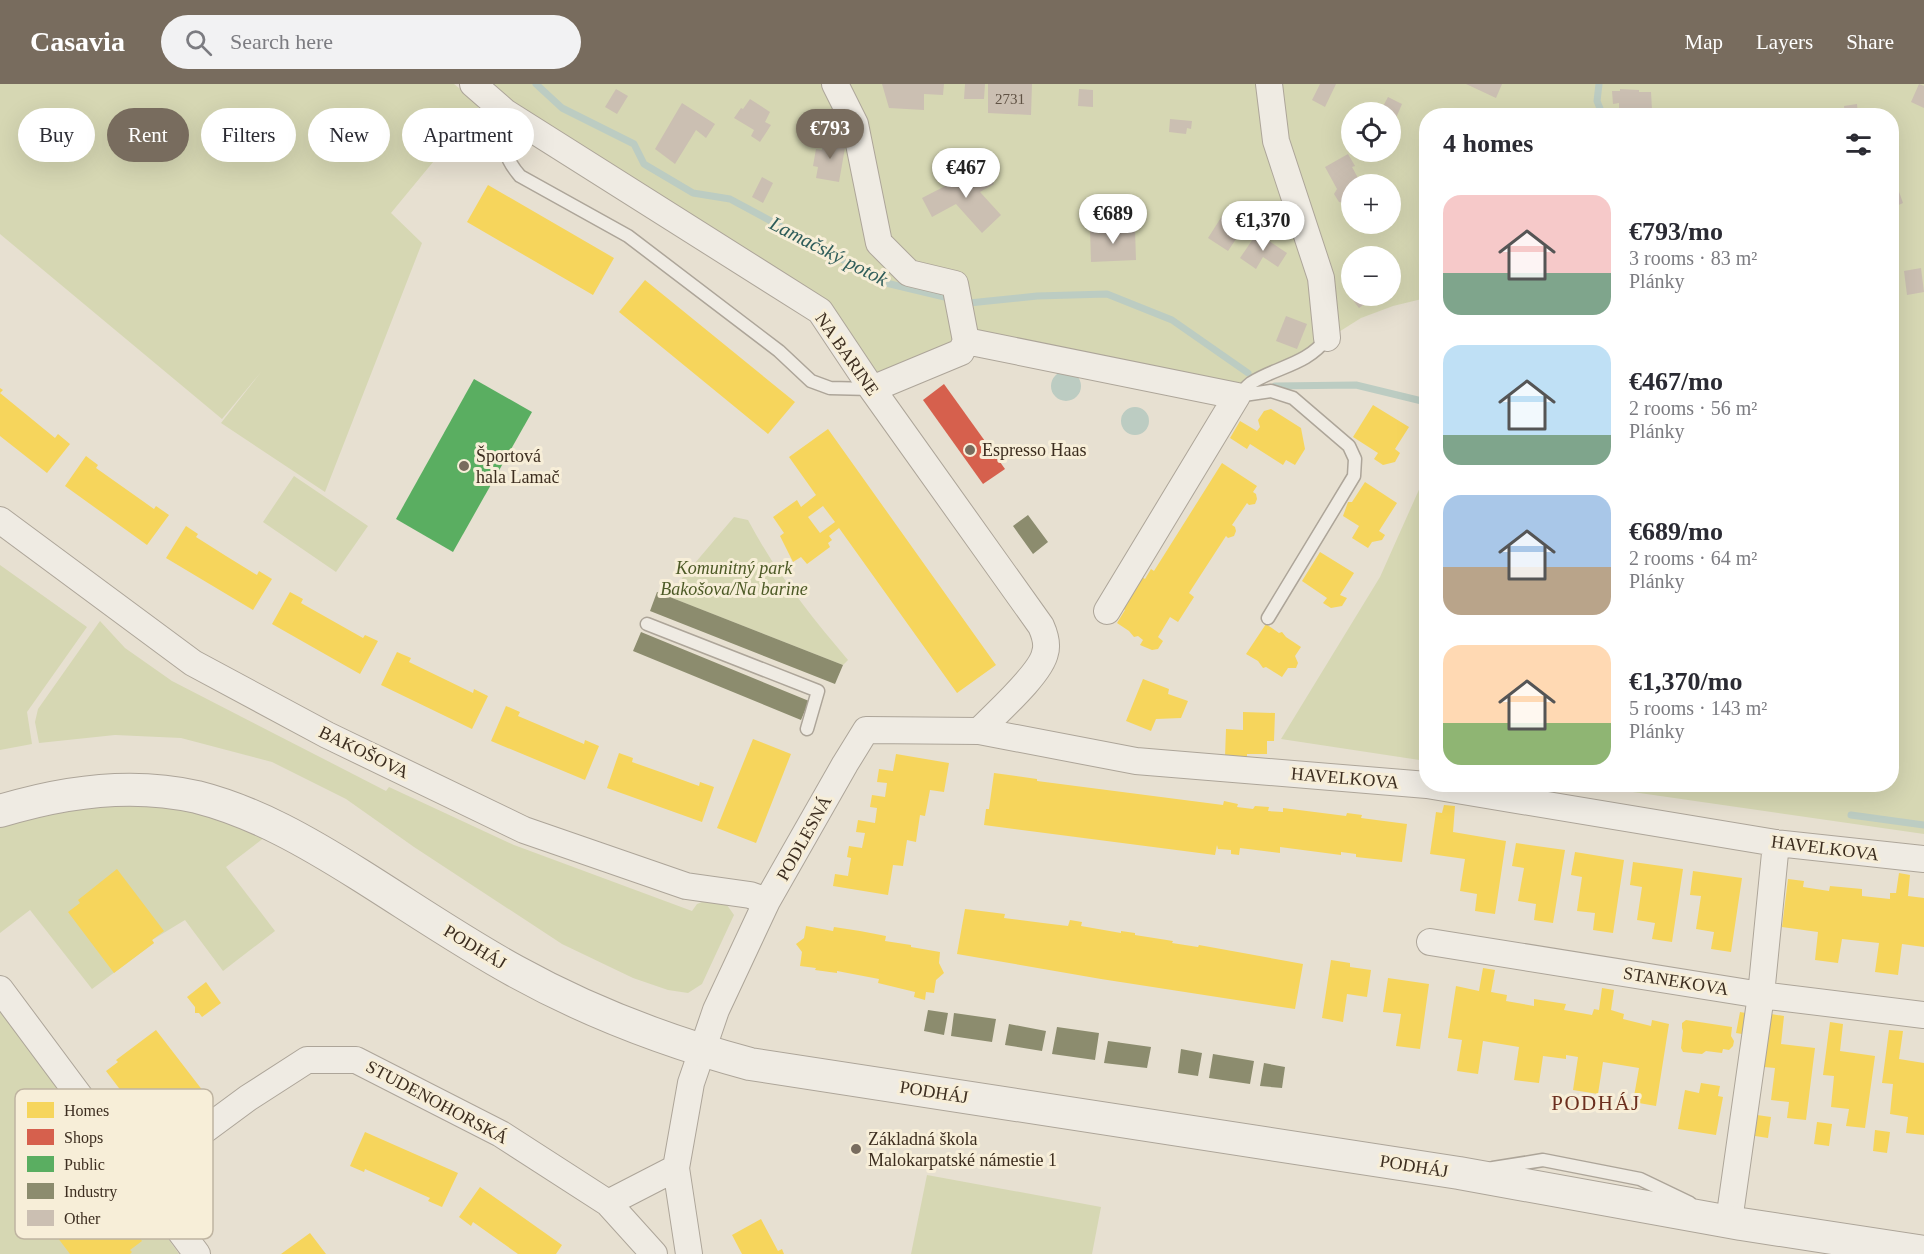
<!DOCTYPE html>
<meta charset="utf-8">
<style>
body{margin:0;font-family:"Times New Roman",serif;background:#f2f2f3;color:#2b2b33;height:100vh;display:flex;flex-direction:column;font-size:22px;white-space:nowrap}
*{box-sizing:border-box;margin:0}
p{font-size:20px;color:#7c7c81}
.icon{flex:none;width:33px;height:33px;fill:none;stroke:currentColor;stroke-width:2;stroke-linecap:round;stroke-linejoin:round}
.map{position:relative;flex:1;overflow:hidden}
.drawer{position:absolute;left:1419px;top:24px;width:480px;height:684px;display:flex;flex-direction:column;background:#fff;border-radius:24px;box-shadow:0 6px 24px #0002}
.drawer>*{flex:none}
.banner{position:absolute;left:18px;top:24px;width:570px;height:54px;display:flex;gap:12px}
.controls{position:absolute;left:1341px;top:18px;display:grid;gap:12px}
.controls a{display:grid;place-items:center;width:60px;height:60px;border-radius:50%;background:#fff;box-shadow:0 6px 24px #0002;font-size:30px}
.price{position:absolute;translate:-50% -51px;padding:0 14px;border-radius:21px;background:#fff;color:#222;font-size:20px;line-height:39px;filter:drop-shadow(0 2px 3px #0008)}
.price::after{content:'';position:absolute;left:50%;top:36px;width:18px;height:14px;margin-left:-9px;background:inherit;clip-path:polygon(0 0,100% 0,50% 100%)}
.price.active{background:#786c5e;color:#fff}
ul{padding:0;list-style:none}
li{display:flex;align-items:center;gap:18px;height:150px;padding:0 24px}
li span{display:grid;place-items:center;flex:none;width:168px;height:120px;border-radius:18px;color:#555}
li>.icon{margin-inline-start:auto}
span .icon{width:72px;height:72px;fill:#fffc;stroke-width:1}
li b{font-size:26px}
h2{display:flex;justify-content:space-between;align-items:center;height:72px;padding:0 24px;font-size:26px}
.chip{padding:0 21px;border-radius:27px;background:#fff;box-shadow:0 6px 24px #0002;font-size:21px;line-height:54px}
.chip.active{background:#786c5e;color:#fff}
header{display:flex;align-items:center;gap:36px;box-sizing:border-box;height:84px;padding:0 30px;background:#786c5e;color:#fff}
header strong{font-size:28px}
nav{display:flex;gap:33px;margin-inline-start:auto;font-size:21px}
.search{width:420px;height:54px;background:#f2f2f3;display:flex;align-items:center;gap:15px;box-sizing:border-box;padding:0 21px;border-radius:33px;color:#7c7c81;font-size:22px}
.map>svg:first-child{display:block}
</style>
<header>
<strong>Casavia</strong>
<div class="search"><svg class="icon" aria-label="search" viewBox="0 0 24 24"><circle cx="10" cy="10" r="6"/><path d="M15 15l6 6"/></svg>Search here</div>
<nav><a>Map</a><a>Layers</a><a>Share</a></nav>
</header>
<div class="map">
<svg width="1924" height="1170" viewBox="0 0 1924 1170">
<rect width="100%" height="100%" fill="#e7e0d1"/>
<path fill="#d6d7b3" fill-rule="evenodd" d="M0,0H454L480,21L391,129L422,159L325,408L221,339L261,288L222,335L0,150Z
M475,0H1924V750L1584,701L1892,700V32H1426V214L1393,222L1361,234L1237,312L966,257L872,305L820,227ZM1352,28H1390V68H1352ZM1352,100H1390V140H1352ZM1352,172H1390V212H1352Z
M1426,390V677L1281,655L1380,493Z
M294,392L368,442L336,488L263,438Z
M734,433L748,436C776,489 810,531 848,576L843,581L667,512Z
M0,481L87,543L27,628L32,660L0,666Z
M100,537L125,564L172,597L386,707L389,703L514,761L692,827L697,820L717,812L727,821L734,831L702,900L688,909L668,906L633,894L562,860L414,763L346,715L272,678L181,654L115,651L39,659L35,638L38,625Z
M91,708L278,743L226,783L275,847L223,887L185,836L152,856L154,859L92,905L30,826L0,849V727Z
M0,922L27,956L179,1170H0Z
M927,1091L1101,1123L1092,1170H911Z"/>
<path fill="#bcccc2" d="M1051 302a15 15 0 1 1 30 0a15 15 0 1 1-30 0Z
M1121 337a14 14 0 1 1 28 0a14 14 0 1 1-28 0Z"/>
<path fill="#f6d55c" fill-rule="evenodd" d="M488,101L614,174L593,211L467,138Z
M645,196L795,318L768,350L619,228Z
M0,304L3,306L0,309L55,354L58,350L70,360L47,389L0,352Z
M1373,321L1409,343L1395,365L1400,369L1395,378L1383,381L1374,375L1378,369L1353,353Z
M1271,325L1301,344L1305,365L1295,381L1286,376L1283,381L1250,360L1247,365L1230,354L1240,337L1257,347L1260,343L1258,336L1264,327Z
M828,345L996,581L957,609L839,444L829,452L832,456L828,459L830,463L807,480L801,473L793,478L780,452L784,449L773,433L797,416L801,423L816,411L789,373ZM823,422L835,438L820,449L808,433Z
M86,372L98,381L96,384L154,425L156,422L169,431L147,461L65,402Z
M1222,379L1257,402L1253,408L1256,410L1257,415L1255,420L1249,421L1247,419L1232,441L1235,443L1236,447L1234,452L1228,454L1226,452L1189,509L1194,513L1178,538L1170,533L1158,553L1163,557L1158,565L1152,566L1140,561L1143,556L1138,552L1134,553L1129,547L1117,539L1125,526L1122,524L1142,493L1145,495L1151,485L1154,487Z
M1365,398L1397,419L1379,447L1385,451L1382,456L1372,458L1368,464L1352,454L1359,442L1343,432L1348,418H1352Z
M186,442L198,450L196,453L226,472L257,491L259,487L272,495L253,526L166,474Z
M1320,468L1354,489L1340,511L1347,514L1342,522L1331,524L1323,519L1327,514L1302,497Z
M290,508L303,515L301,519L363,554L365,551L378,557L360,590L272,540Z
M1266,540L1279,549L1282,548L1286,553L1301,563L1295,572L1298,579L1296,584H1288L1282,593L1266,583L1263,584L1258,577L1246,570Z
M397,568L411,574L409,578L440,593L473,609L474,605L488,612L472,645L381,601Z
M1143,595L1169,605L1168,610L1188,617L1181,634L1156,635L1151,647L1126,637Z
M506,622L520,628L518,632L584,660L585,656L599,662L585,696L491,657Z
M1243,628L1275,629L1274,657H1267V670H1247V673H1225L1226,645L1243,646Z
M753,655L791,670L756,759L717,744Z
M619,669L633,674L632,678L666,690L699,702L700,698L714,703L702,738L607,704Z
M896,670L949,679L944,708L930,706L925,732L920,731L916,758L907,756L903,782L893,781L888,811L833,802L835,790L848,792L851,774L847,773L849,762L862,764L865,749L856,748L858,736L875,739L877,724L870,723L872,711L885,713L887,699L877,698L879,685L893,687Z
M994,689L1037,695V697L1223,721L1224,717L1238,720L1237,723L1253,725L1255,722L1269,723L1268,727L1283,728V724L1346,732L1347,729L1362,731L1361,734L1407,740L1402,778L1356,773V770L1341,768V771L1280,763V769L1240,764L1239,771L1231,770V766L1218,765L1217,761L1215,771L984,741L986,725H989Z
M1444,721L1455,722L1453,748L1506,757L1495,830L1475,827L1477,810L1460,807L1465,775L1430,770L1436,728L1442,729Z
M1516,759L1565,766L1553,839L1534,836L1536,820L1518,817L1524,784L1512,782Z
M1575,768L1624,776L1613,849L1593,846L1595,829L1577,827L1582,793L1571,791Z
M1633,778L1683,785L1672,858L1652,855L1655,839L1637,836L1642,803L1630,801Z
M117,785L164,847L152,856L154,859L114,889L68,828L80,819L78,816Z
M1693,787L1742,794L1731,868L1711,865L1714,848L1696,845L1701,812L1690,811Z
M1899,789L1910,791L1908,812L1924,814V863L1902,860L1898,891L1875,888L1879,859L1842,855L1838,879L1815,876L1818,848L1782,843L1788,795L1804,797L1803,803L1829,807L1830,802L1862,805V812L1890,815V809H1896Z
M965,825L1005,830L1004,834L1043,839L1068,842L1070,836L1082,838L1081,842L1121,849V847L1135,849V851L1173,857L1172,859L1198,863L1199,861L1303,880L1295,925L1101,895L957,870Z
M806,842L833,847L834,843L860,847L886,852L885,857L911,861V863L940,868L939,879L944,889L936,896L934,909L926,908L925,916L914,913L915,908L878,899L879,895L837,887V889L815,886L816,884L800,882L802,868L796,860L804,854Z
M1331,876L1350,879V883L1371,886L1367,913L1347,910L1343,938L1322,934Z
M1483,884L1495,886L1491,908L1507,911L1506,917L1534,922V915L1566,920L1564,926L1592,931L1594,925L1599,926L1602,904L1614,906L1611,926L1624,930L1623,935L1651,942L1652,936L1669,940L1656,1022L1633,1018L1639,984L1603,978L1598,1010L1573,1006L1578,973L1566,971V975L1543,972L1539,999L1514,996L1519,963L1483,957L1478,990L1457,987L1462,956L1448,954L1456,902L1479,907Z
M1388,894L1429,900L1420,965L1396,962L1401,930L1383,928Z
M206,898L221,919L202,933L199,929H195V923L187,913Z
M1740,928L1751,930L1748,951L1736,949Z
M1771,930L1784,932L1781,960L1815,964L1806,1036L1787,1034L1789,1018L1771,1016L1775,984L1764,983Z
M1686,936L1732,943L1731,952L1734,957L1733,962L1729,966L1723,965L1722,969L1706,967L1702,970L1683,968L1681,964L1683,947L1682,944V939Z
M1830,938L1843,940L1840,967L1875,972L1865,1044L1846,1042L1849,1025L1831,1023L1834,992L1823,991Z
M156,946L203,1007L190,1017L192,1020L153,1049L106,987L118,978L116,976Z
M1889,946L1903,947L1899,975L1924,979V1051L1906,1049L1908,1033L1890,1030L1893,1000L1882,999Z
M1701,999L1720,1002L1718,1012L1723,1013L1716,1051L1678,1045L1685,1006L1699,1009Z
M1757,1031L1771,1033L1768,1054L1755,1052Z
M1817,1038L1832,1040L1829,1062L1814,1060Z
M1875,1046L1890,1048L1887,1069L1873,1067Z
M365,1048L458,1089L442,1123L428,1117L430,1114L365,1085L364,1088L350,1082Z
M95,1095L142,1157L130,1166L132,1168L130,1170H70L45,1137L57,1128L55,1125Z
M480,1103L562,1161L556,1170H518L473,1138L471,1142L459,1133Z
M761,1135L778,1167L782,1165L784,1170H742L732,1151Z
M310,1149L326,1170H281Z"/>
<path fill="#d6604d" d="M944,300L1005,385L983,400L923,316Z"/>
<path fill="#5aae61" d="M474,295L532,328L453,468L396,435Z"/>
<path fill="#8c8c6e" d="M1028,431L1048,458L1033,470L1013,442Z
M657,508L843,581L835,600L650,527Z
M641,548L809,617L801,636L633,567Z
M928,926L948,929L944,951L924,947Z
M954,929L996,935L992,958L951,952Z
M1009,940L1046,947L1042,967L1005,961Z
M1057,943L1099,949L1095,976L1052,970Z
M1108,957L1151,963L1147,984L1104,979Z
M1181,965L1202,969L1198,992L1178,989Z
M1213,970L1254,977L1250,1000L1209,994Z
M1264,979L1285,983L1282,1004L1260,1002Z"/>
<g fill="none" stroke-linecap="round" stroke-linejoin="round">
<path stroke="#bcccc2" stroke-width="7" d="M536,0L562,24L634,60L644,80L693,109L730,115L886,199L953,215
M1599,0L1597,17L1603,32
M964,218L969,219L1037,212L1107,210L1172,236L1248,289
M1275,302L1356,301L1426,318
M1851,731L1924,741"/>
</g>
<path fill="#cbbfb2" d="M882,0H944L943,11L924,10V26L889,24Z
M965,0H985L984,15H964Z
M988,0H1032L1031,31L988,29Z
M1320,0H1336L1325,23L1312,16Z
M1466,0H1502L1496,14Z
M1919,0L1924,2V24L1911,18Z
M616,5L628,12L617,30L605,23Z
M1079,5L1093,6V23L1078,22Z
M1620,5L1639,6V8H1651L1652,26L1619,28V19L1613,20L1612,7H1620Z
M1388,13L1402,20L1396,34L1398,35L1395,43L1390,39V28H1380Z
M750,15L770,28L765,38L771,41L760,58L751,52L754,46L734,34L741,24L743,25Z
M682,19L715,40L706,54L696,46L675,80L655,65Z
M1857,20L1858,32H1845L1844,22Z
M1170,35L1192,37L1191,45L1187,44L1186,50L1169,48Z
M823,53L846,58L839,98L816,94L818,83L813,82L816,65L822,66Z
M1348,70L1355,82L1352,83L1358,94L1356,95L1359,100H1352V115L1344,119L1339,118L1334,110L1337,105L1325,83Z
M984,82L994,100L980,108L1001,131L982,149L956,120L932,133L922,114Z
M762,93L773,99L763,119L752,113Z
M1897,102L1903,119L1892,124V103Z
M1222,132L1242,146L1228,167L1208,154Z
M1107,139L1112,141L1114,146L1135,145L1136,176L1091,178L1090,145L1101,146L1103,140Z
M1257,149L1287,169L1278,183L1263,173L1256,185L1240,174Z
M1921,184L1924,208L1907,211L1904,187Z
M1358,212H1372L1374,213L1359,224L1352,215Z
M1286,232L1307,240L1297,265L1276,257Z"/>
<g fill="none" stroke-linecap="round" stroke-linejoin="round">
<defs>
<path id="service" d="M505,29C505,58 500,69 520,92L628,152L779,267L811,297L830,304L871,305
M1237,312L1271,307L1293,314L1349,362L1355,375L1354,392L1268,534
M1237,312C1242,308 1246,303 1251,299C1278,282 1307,281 1327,254
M647,540L818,607L807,645
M1493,1084L1543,1076L1640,1095L1690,1119"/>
<path id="minor" d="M473,0L505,28L820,227L872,305L1041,542C1045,551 1048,560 1045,569C1041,590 995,630 979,647
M835,0L855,40L879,159L909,189L955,200L966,257
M1269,0L1276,57L1321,194L1327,254
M872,305L961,268L966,257L1237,312L1107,527
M0,436L193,579L327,651L524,746L686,802L750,811L767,817
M1430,858L1761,911L1924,931
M0,905L197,1170
M676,1084L689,1170
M141,1093L248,1014L307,976H356L501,1050L608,1119L654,1170
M608,1119L676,1084L691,999L716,926L767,817L845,680L866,646L979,647L1136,677L1427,701L1776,759L1924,775
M1729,1137L1761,911L1776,759"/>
<path id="tertiary" d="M0,727C62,708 132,698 197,713C256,728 309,759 360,791C411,823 462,858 515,887C589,928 668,958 750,980L1459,1089L1741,1140L1924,1168"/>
</defs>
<use href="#service" stroke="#ada599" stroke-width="15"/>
<use href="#minor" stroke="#ada599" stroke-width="28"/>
<use href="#tertiary" stroke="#ada599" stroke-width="34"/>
<use href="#service" stroke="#efebe3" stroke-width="12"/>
<use href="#minor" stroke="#efebe3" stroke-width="26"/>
<use href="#tertiary" stroke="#efebe3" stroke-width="32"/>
</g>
<g fill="#786c5e" stroke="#f7eed8" stroke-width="2">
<circle cx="970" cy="366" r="6"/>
<circle cx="464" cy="382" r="6"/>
<circle cx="856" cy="1065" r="6"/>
</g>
<g text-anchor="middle" stroke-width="6" stroke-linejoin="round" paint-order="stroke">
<g font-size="15" fill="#605244">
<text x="1010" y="20">2731</text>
</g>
<g font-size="18" fill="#3d2e20" stroke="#f7eed8">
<text transform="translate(847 270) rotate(55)" y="6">NA BARINE</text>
<text transform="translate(364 668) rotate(26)" y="6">BAKOŠOVA</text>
<text transform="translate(1345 694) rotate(5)" y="6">HAVELKOVA</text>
<text transform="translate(804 754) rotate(-61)" y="6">PODLESNÁ</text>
<text transform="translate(1825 764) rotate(7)" y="6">HAVELKOVA</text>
<text transform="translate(475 863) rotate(31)" y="6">PODHÁJ</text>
<text transform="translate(1676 897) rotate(9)" y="6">STANEKOVA</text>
<text transform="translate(934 1008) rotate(9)" y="6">PODHÁJ</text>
<text transform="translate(437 1018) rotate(28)" y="6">STUDENOHORSKÁ</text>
<text transform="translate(1414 1082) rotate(9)" y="6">PODHÁJ</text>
</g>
<g font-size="18" fill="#3d2e20" stroke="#f7eed8" text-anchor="start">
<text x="982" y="372">Espresso Haas</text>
<text x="476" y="378">Športová<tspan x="476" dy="21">hala Lamač</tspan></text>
<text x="868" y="1061">Základná škola<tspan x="868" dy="21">Malokarpatské námestie 1</tspan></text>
</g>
<g font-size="18" font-style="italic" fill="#4d5a26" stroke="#f7eed8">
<text x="734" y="490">Komunitný park<tspan x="734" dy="21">Bakošova/Na barine</tspan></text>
</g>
<g font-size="20" font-style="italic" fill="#2f5d5a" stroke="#f7eed8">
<text transform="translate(829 167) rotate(27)" y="7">Lamačský potok</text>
</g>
<g font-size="21" letter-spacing="1.5" fill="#6b2e1e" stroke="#f7eed8">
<text x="1596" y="1026">PODHÁJ</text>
</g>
</g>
<rect x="15" y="1005" width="198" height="150" rx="9" fill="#f7eed8" stroke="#bfb4a1" stroke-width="1.5"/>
<rect x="27" y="1018" width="27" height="16" fill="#f6d55c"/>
<rect x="27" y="1045" width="27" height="16" fill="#d6604d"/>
<rect x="27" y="1072" width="27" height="16" fill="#5aae61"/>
<rect x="27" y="1099" width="27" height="16" fill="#8c8c6e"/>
<rect x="27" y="1126" width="27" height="16" fill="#cbbfb2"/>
<g font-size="16" fill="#3d2e20">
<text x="64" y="1032">Homes</text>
<text x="64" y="1059">Shops</text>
<text x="64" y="1086">Public</text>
<text x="64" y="1113">Industry</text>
<text x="64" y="1140">Other</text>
</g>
</svg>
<div class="controls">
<a><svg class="icon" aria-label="locate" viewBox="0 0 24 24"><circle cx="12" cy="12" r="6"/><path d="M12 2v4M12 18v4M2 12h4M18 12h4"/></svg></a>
<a>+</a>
<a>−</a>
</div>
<b class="price active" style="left:830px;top:76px">€793</b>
<b class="price" style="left:966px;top:115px">€467</b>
<b class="price" style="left:1113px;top:161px">€689</b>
<b class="price" style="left:1263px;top:168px">€1,370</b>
<div class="banner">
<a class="chip">Buy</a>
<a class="chip active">Rent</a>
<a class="chip">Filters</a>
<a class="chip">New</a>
<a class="chip">Apartment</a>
</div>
<section class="drawer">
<h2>4 homes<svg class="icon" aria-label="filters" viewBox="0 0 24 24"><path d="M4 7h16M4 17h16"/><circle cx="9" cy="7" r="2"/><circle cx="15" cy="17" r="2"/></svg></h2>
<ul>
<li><span style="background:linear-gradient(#f6c9c9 65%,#7fa58c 0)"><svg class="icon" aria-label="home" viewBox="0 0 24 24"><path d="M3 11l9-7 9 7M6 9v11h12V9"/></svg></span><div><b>€793/mo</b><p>3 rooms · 83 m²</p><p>Plánky</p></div></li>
<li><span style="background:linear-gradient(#bfe0f5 75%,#7fa58c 0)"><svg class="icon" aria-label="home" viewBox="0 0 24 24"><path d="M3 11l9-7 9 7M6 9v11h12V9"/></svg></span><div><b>€467/mo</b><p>2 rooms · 56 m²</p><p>Plánky</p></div></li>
<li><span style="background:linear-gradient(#a9c7e8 60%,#b9a48a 0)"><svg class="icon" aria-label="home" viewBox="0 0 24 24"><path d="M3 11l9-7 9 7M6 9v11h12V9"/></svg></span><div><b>€689/mo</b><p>2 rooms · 64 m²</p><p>Plánky</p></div></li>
<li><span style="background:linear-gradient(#ffd9b3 65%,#8fb573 0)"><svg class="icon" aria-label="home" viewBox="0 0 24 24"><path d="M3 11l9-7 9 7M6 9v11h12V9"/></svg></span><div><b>€1,370/mo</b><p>5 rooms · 143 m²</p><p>Plánky</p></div></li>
</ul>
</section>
</div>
